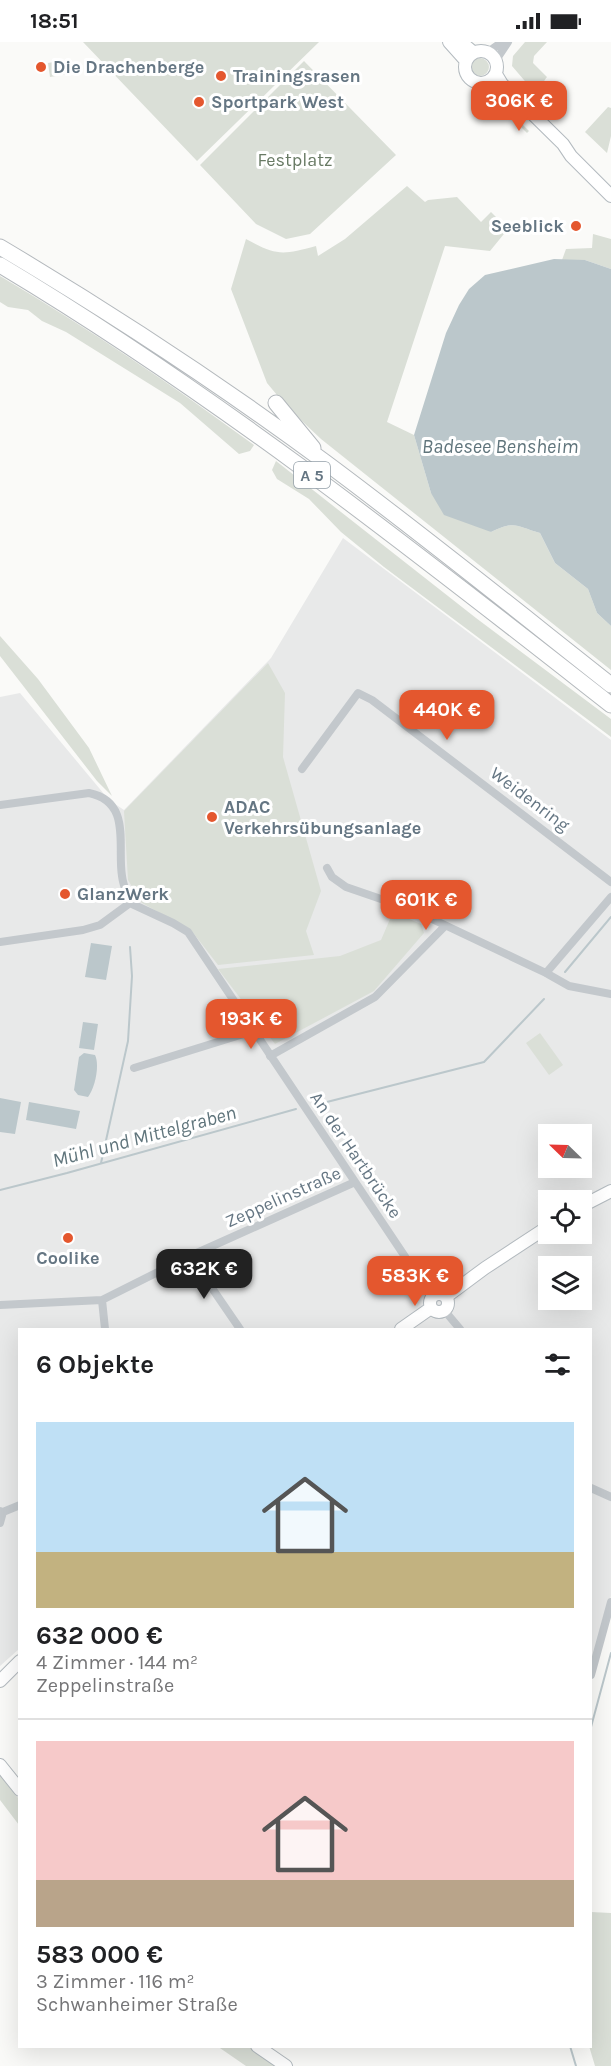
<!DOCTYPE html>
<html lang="de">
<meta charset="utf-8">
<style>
body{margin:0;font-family:Karla,sans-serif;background:#f6f6f6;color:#202124;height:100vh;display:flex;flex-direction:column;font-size:22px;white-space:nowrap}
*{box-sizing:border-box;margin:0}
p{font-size:20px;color:#757577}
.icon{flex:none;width:33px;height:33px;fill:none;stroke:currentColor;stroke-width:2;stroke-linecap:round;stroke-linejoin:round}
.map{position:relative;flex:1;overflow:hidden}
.sheet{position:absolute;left:18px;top:1286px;width:574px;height:720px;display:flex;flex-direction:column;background:#fff;border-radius:0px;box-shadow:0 6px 24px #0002}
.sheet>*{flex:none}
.needle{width:39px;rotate:293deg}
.buttons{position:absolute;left:538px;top:1082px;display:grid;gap:12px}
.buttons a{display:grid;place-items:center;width:54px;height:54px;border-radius:0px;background:#fff;box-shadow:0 6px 24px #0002;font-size:30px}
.price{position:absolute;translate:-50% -51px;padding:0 14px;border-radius:12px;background:#e4572e;color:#fff;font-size:20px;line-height:39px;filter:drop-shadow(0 2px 3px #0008)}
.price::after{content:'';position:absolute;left:50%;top:36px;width:18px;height:14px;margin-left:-9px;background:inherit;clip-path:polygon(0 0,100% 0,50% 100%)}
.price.current{background:#222;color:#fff}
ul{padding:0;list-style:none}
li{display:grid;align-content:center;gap:12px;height:318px;padding:0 18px}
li+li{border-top:2px solid #e0e0e0}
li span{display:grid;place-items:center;height:186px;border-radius:0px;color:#555}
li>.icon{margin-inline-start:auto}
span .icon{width:108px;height:108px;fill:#fffc;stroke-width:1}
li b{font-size:26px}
h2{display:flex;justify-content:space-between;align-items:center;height:72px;padding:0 18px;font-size:26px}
.status{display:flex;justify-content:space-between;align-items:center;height:42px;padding:0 30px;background:#fff;direction:ltr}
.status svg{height:16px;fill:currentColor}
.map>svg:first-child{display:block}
</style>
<div class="status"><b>18:51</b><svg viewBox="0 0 49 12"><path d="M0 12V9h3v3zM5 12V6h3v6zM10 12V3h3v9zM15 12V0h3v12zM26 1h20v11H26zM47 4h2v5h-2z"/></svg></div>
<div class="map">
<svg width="611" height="2024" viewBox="0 0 611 2024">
<rect width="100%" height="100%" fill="#fafaf8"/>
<path fill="#e8e9e9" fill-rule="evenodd" d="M343,496L611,698V1554L591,1631V1287H20L19,1607L0,1624V655L20,651L109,758L124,768L271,616ZM549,1092H582V1125H549ZM549,1158H582V1191H549ZM549,1224H582V1257H549Z"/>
<path fill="#dadfd7" d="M83,0H319L197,119Z
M525,0H547L534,14L533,21L547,35C542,40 543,46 536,52L512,24L513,14Z
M471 25a9 9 0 1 1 18 0a9 9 0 1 1-18 0Z
M71,17L73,31L50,35L48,21Z
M304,19L396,113L310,192L286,197L256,182L200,123Z
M486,54L498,58L529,89L527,91L501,65L494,72L481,60Z
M608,65L611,66V94L607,111L585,90Z
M407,144L425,160L428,158L457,155L481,180L491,170L508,187L490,209L445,204L387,380L414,393L431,451L491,490C516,478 516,484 540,491L555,521L588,547L597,571L611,584V628L321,397L287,365L267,341L231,247L246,197C277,214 282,213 316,204L318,214L345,197Z
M593,192L611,197V227L585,218H562L566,207L592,206Z
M0,234C88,286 172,343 254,403L250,409L239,412L180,361L66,290L42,279L28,268L8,265L0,260Z
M276,419L476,576L611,677V695L384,525L341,490L309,457L277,437L272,428Z
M0,594L38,637L89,706L112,754L97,739L0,614Z
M268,621L285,651L283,715L321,849L306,889L314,913L218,923L191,888L142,861L128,838L124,769Z
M393,870L421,882L424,891L374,949L275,1002L218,927L340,914L381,898Z
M540,991L563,1023L549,1033L526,1001Z
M0,1733L19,1757V1783L0,1758Z
M591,1870L611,1871V2024H595L589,2004H591Z
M217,2004H249L279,2024H246Z"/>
<path fill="#bbc7cb" d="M554,217L585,218L611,227V584L597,571L588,547L555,521L540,491C516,484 516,478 491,490L444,473L431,451L414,393L446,291L459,263L469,247L485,233Z
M91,901L112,904L106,938L85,935Z
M83,980L98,982L94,1008L79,1006Z
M84,1011L95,1013C100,1023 95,1046 88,1055L78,1053L74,1048L79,1015Z
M0,1056L21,1060L15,1092L0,1090Z
M29,1060L80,1069L76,1087L26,1078Z"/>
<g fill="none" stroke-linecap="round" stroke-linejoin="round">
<path stroke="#bbc7cb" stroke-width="2" d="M565,930L611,875
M319,1062L484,1020L544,957
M101,1121L128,999L132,934L130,905
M0,1148L67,1131L296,1067
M591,1685L611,1611
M570,2004L576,2024"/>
<defs>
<path id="secondary" d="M449,0L466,19
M461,0L473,10
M465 25a16 16 0 1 1 32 0a16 16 0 1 1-32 0Z
M496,32L502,42L563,102L571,114L611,154
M488,40L511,62
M582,1164L611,1149
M430 1261a9 9 0 1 1 18 0a9 9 0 1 1-18 0Z
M446,1255L485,1226L549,1184
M401,1287L431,1266
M0,1639L20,1619
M0,1723L20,1748
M257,2004L286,2024"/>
<path id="highway" d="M0,205C111,271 221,343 325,420C422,492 516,568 611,643
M0,223C216,352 413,508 611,663
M276,361L313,406"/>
</defs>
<use href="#secondary" stroke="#b3babf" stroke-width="14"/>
<use href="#highway" stroke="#b4b9bd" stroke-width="17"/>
<path stroke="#c3c8cc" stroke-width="8" d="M488,10L502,0
M496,18L508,0
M302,727L358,651L372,658L611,840
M0,763L89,751C132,760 117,803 122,834C123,843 127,852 130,861L173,881L188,890L432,1255
M327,826L332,835L346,845L413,868L546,931L569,944L611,952
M0,900L83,888L100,883L130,861
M546,931L611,855
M270,1014L375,955L445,884
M134,1026L253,989
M190,1214L240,1287
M0,1263L102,1258
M444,1268L460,1287
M105,1287L102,1258L190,1214L355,1140
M591,1446L611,1455
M0,1469L3,1470L20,1463
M0,1481L3,1470
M591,1633L611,1560"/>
<use href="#secondary" stroke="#fff" stroke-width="12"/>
<use href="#highway" stroke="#fff" stroke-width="15"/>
</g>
<g fill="#e4572e" stroke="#fff" stroke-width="2">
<circle cx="41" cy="25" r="6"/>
<circle cx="221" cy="34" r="6"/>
<circle cx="199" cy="60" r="6"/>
<circle cx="576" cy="184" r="6"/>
<circle cx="212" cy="775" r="6"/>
<circle cx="65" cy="852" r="6"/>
<circle cx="68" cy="1196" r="6"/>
</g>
<g text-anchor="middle" stroke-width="6" stroke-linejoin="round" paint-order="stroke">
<rect fill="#fff" stroke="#939fa8" stroke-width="1.5" x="294" y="420" width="36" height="26" rx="4.5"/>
<g font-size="16" font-weight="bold" fill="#657683">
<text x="312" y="439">A 5</text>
</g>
<g font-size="18" font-weight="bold" fill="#657683" stroke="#fff" text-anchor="start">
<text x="53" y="31">Die Drachenberge</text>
<text x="233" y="40">Trainingsrasen</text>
<text x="211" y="66">Sportpark West</text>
<text x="564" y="190" text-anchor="end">Seeblick</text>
<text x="224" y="771">ADAC<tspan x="224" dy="21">Verkehrsübungsanlage</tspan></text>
<text x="77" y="858">GlanzWerk</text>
<text x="68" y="1222" text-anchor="middle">Coolike</text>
</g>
<g font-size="18" fill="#687a64" stroke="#fff">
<text x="295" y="124">Festplatz</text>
</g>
<g font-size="18" fill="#657683" stroke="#fff">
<text transform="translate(530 757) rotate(37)" y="6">Weidenring</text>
<text transform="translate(356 1113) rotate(56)" y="6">An der Hartbrücke</text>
<text transform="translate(283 1155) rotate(-24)" y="6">Zeppelinstraße</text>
</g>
<g font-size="20" font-style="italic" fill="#60757c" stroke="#fff">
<text x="500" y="411">Badesee Bensheim</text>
<text transform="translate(144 1094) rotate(-15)" y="7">Mühl und Mittelgraben</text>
</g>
</g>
</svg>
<div class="buttons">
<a><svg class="needle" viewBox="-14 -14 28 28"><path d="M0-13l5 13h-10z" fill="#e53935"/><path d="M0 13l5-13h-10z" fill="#757577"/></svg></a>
<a><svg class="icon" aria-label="locate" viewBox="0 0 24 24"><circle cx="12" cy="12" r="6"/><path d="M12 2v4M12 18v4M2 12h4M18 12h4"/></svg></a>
<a><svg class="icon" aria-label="layers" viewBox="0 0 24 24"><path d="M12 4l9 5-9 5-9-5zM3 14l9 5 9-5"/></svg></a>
</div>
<b class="price" style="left:519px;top:90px">306K €</b>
<b class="price" style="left:447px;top:699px">440K €</b>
<b class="price" style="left:426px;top:889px">601K €</b>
<b class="price" style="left:251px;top:1008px">193K €</b>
<b class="price current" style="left:204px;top:1258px">632K €</b>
<b class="price" style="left:415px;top:1265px">583K €</b>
<section class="sheet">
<h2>6 Objekte<svg class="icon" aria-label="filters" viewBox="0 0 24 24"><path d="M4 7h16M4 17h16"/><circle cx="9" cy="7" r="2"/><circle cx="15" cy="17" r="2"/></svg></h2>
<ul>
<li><span style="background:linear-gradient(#bfe0f5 70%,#c2b280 0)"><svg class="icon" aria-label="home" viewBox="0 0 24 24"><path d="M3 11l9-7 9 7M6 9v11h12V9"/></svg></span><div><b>632 000 €</b><p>4 Zimmer · 144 m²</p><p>Zeppelinstraße</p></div></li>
<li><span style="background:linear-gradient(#f6c9c9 75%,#b9a48a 0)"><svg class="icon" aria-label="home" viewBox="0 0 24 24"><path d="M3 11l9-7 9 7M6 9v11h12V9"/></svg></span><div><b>583 000 €</b><p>3 Zimmer · 116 m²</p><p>Schwanheimer Straße</p></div></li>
</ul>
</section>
</div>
